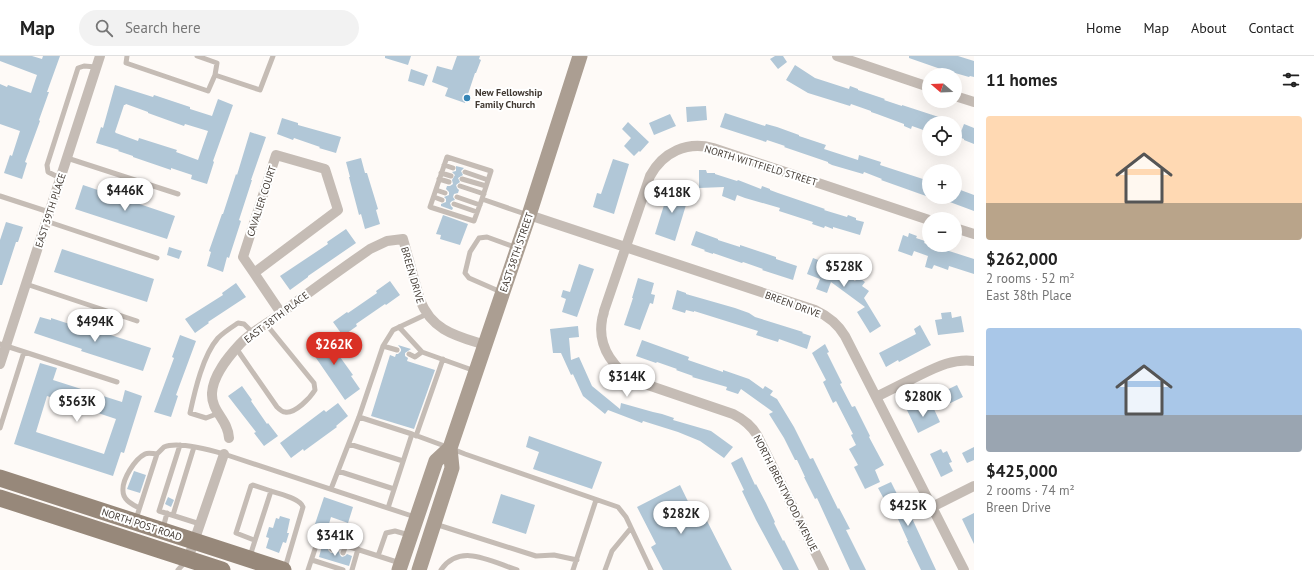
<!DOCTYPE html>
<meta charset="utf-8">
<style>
body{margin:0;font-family:"PT Sans",sans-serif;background:#f2f2f2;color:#222;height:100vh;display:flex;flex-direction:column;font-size:15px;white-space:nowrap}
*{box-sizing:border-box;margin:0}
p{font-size:13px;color:#767676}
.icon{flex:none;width:22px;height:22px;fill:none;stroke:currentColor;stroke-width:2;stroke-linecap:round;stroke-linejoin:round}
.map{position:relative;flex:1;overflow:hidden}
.details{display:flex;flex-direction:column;background:#fff;width:340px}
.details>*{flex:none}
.needle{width:26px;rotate:289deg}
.controls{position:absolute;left:922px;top:12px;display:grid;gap:8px}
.controls a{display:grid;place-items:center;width:40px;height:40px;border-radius:50%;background:#fff;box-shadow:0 4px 16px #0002;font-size:20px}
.price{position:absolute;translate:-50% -34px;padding:0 9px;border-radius:14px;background:#fff;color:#222;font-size:13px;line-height:26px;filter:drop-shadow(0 1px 2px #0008)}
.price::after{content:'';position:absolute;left:50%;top:24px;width:12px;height:9px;margin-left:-6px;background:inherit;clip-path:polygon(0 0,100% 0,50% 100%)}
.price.selected{background:#d93025;color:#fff}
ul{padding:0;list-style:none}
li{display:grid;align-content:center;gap:8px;height:212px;padding:0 12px}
li span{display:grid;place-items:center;height:124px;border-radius:4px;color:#555}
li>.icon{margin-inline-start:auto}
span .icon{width:72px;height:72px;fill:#fffc;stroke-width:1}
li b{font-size:17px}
h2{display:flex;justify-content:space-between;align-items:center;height:48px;padding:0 12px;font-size:17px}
header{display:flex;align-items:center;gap:24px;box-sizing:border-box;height:56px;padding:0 20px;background:#fff;border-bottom:1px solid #e0e0e0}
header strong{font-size:19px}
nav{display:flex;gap:22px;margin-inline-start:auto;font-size:14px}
.search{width:280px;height:36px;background:#f2f2f2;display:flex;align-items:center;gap:10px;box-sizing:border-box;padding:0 14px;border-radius:22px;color:#767676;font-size:15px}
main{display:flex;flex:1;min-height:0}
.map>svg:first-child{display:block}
</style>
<header>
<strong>Map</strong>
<div class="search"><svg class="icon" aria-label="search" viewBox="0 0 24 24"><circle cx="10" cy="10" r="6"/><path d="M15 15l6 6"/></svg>Search here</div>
<nav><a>Home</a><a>Map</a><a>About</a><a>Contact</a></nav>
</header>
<main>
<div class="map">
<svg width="974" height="514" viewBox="0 0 974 514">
<rect width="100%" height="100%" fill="#fefaf7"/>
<path fill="#b1c7d7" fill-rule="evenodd" d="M0,0H32L42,3L43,0H60L47,36H49L39,64L40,65L25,106L27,107L22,123L4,117L10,99L12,100L20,75L0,68V28L7,31L8,29L31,37L37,19L0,5Z
M385,0H411L408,9L385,2Z
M457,0H480L479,3L481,4L476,17H475L465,47L445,40L448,32L432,26L437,10L452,14Z
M775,0H783L787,6L778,13L770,3Z
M909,0H958L974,5V21L970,20L969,21L955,17V18L909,2Z
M795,9L815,22L849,33L850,30L858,33V34L885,43L884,44L902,50V49L951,65L950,67H929V76L912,70L911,73L904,70V68L877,58L871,56V55L851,48L850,50L808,37L786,24Z
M411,13L428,19L424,30L408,25Z
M115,29L153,41L154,39L190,51V53L212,60L218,43L233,49L213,105L214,106L207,128L191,123L192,119L171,112V114L133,101V100L118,95L119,94L96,87L101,71L103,72ZM126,48L148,56V57L184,70L185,68L208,75L198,104L176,96L177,94L139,82L138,85L116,77L115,76L124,49H125Z
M706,50L707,64L687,66L686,51Z
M725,57L765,70L766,68L777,71L799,79V80L826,89L824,93L858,104L859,99L881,106L880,109L929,125V140L926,139V140L881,124L882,123L864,116L863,118L832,109L828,107V106L784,91L785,90L767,84L766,86L720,71Z
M670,58L676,70L654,79L649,67Z
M282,62L298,67V69L341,81L336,97L319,92L320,91L294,82L293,84L277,78Z
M628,66L649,86L640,96L639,95L634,100L624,90L631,82L622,73Z
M964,68L974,72V88L964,84V83L959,81Z
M250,76L266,81L251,124H252L239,164L241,165L229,202L227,201L223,216L207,210L211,196L209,195L222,158H223L236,118L237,119Z
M361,102L365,117H367L378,153L376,154L380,168L365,173L361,158L359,159L349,121H350L346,106Z
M613,103L629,108L614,158L593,151L597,137L601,138Z
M456,110L464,112L461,115L463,119L458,122L460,126L456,129L457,132L459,134L458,137L454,138L453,141L455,144L452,145L450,147L451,150L453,152L452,154L441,150V148L446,146V143L444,141L449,139V136L446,133L447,130H450L453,128L452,124L455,119L452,116L456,115Z
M699,114H706L707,117H715V118L737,125L738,124L761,133L762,130L770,133V134L778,137L825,153L824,154L847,161L848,159L856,162V164L864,166L860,179L833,171V173L825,170L824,172L812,168L813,166L779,155L780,152L745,142L737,139L735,145L722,140L724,131L699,132Z
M83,129L175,160L167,183L75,153Z
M670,130L687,135L683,148L686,149L675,185L655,178Z
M955,132L974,139V155L939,142L940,141H955Z
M443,159L468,168L460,189L440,183L441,179L436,178Z
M6,166L23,171L18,186H16L2,229H0V184Z
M346,173L356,187L308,220V221L290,234L280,220L328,188L327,186Z
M696,175L718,183V184L740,191V189L776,201V203L797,210L793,224L762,214L763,213L743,206L742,207L713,197V198L704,195L705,194L691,189Z
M909,177L917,180L916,182L925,185L924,187L974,203V218L949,210L948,214L934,209L932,213L925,211L928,200L914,195L912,200L898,195L903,179L908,181Z
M169,191L182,195L179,203L167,199Z
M62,193L154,223L147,246L54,216Z
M828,201L836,204L834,210L855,225L858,221L865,226L862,230L869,235L864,242L881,270L870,277L857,256L865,251L831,226L827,237L816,233L820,223L807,218L813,202L826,207Z
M579,208L594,213L577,261L562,256L566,243L561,241L563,234L570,236Z
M638,222L654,227L651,238L655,239L653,248L650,247L640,274L624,269L633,242H632Z
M390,225L400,239L386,249L385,248L356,268L357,270L343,280L333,266L347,256L348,257L377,237L376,235Z
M236,227L246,241L208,266L209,267L195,277L185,263L223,239L222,237Z
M677,234L686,237V238L735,252L749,257L755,261L803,276L802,277L811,280L807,293L779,283L778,286L756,279L758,275L694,255V256L686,254L685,257L672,253Z
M951,256L952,262L961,260L964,276L938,279L935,264L942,263L941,257Z
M40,261L51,264V262L88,274L89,272L151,292L143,315L81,295L82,293L34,277Z
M920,269L931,289L899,306L898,304L886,311L879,297L916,278L914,273Z
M578,270L579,281L569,282L571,304L579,301L592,330L620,353L621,347L653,356L662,358L674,362L673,364L711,375L733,391L724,402L700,385L678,376L643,365L642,367L608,354L605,358L583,340L572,316L573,318L571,319L561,297H553L550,273Z
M320,276L329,288L330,287L353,319L351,320L360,333L345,344L314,299L315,298L307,285Z
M180,279L196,285L176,339L178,340L171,361L154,356L174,302L172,301Z
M642,284L689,301L688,304L723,316V314L749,323L763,333L765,330L773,335L770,339L777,343L794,371L810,403L813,402L838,453L839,452L850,473L846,474L866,514H850L817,442L815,443L804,421H805L797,404H795L784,382L769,358L773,356L741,333L738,338L726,334L727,331L692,321L693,320L676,314L677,313L657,306L656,307L636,300Z
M825,288L829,296L827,297L842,327L840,328L852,351L855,350L870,380L869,381L884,409L875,414L880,426L865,433L854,411L858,409L849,393L856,389L851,379L853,378L836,345L833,347L823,326L826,324L812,297Z
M398,289L411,293L405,297V300L408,302L407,305L435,314L414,373L371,360L390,299L395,301L396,298H398L401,295V293Z
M40,307L57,312L53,324L122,346L125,334L142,340L124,397L121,396L113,420L14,388ZM47,340L116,363L104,398L36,376Z
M957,329L963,341L938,353L932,341Z
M242,330L252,344L251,345L267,368L268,367L278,380L264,390L254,377L256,376L228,340Z
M338,347L348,360L336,370L337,371L304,395L303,393L291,402L280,387L324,354L326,356Z
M916,347L921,357L933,351L940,366L918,377L906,352Z
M529,380L602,406L592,433L533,413L539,396L526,391Z
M974,391V404L967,407L962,397Z
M941,393L943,397L947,395L952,406L949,407L953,415L941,421L930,398Z
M742,401L755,429L756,428L766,447L775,466L774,467L783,485L784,484L799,514H783L756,464L742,435L744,434L731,407Z
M134,415L146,419L140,437L127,433Z
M891,426L904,452L905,451L911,460L916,471L936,514H921L907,485H908L893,452L890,454L878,432Z
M680,429L698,466L706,463L732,514H663L651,491L656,488L637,451Z
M501,438L535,449L526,478L492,467Z
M168,441L174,444L171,451L165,448Z
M324,441L353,451L348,467L331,461L326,478L313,474Z
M974,457V488L962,463Z
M280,460L290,463L287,477H289L286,487L283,486L279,497L266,492L269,482L266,481L269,471L273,472L276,462L279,463Z
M322,490L328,492V494L331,497H333L336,494L339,496L340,499L342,501L345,500L347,498L352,500L349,510L319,501Z"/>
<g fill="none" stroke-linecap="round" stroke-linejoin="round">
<path stroke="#c5bcb5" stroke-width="5" d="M127,0L126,7L208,35L215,19
M197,0L217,7L215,19L260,34L273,0
M67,102L178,138
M444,109L453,112
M465,116L488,124
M441,117L451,120
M60,122L48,116L47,109L78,12L84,10L96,11
M439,123L449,126
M462,123L486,130
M460,130L484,138
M436,134L445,137
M0,140L49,156
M434,141L442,144
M457,141L480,149
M482,143L491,115L447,101L430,151L474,165L482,143L528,159
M454,148L477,156
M46,165L157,202
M26,228L137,265
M501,236L469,222L465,217L470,196L479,182L487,181L517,192
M399,271L422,296L475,315
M0,288L117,326
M383,290L397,294
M236,292L277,351C279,353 282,356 285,356C295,358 310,342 315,334L314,327L266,268
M409,298L415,301L422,296
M219,357L206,362L190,357C195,334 203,299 218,282C224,276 232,271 238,267L244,268L253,277
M359,361L412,378
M0,372L24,296
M416,380L443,303
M349,388L403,405
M180,389L159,455L200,468
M338,415L394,433
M331,433L359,361L383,290L393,274L427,258
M139,452C132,448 123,444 123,435C122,423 135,403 145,398C149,396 153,398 157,398
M388,452L412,378L450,392L465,398L618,451L626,461L651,514
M173,459L194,391
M136,463L157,398C159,396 162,393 164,391C178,385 210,394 224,398L415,461
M435,468L536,500L554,499L577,504
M163,472L167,457
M254,484L236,477L251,430L253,429L271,435
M332,493L334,485
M343,497L346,489
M250,500L271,435C279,438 300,442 303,451L285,512
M378,500L386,477L395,475L409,479
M312,504L343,514
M178,514L186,505
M308,514L319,481L400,507
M352,514L358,493
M441,514C460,486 492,506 517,514
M573,514L596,444
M605,514L612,495L631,472"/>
<path stroke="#c5bcb5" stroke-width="10" d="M837,0L929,31
M955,40L974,46
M276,99L325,113L338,154L254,217L243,201Z
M529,159L815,254C828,260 838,268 845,280L964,514
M955,172L974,178
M254,217L281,257
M0,308L100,0
M876,341C888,335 900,329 912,323C933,313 951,302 974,305
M229,382C228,363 211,356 212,337C213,319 228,301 240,288C251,276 266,268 279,259C309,236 340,214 370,193L387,185L403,183L420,244C432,275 457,280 485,289
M932,451L974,430
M188,503L224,398
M824,514L757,379C751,369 743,363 733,358L639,326C615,316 597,291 602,264C602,261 604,258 604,255L650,120C663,96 687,85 713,92L929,164"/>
<path stroke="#ab9e92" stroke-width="15" d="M399,514L436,405L450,392
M419,514L452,412L450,392L529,159L580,0"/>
<path stroke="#97887a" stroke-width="17" d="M0,422L283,514
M0,442L222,514"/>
</g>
<circle fill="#3585b6" stroke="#fff" stroke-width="1.5" cx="467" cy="42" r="4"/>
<g text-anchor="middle" stroke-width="4" stroke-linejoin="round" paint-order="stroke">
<g font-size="10" font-weight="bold" fill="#423a33" stroke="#fff" text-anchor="start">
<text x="475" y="40">New Fellowship<tspan x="475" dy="12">Family Church</tspan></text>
</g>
<g font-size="10" fill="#423a33" stroke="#fff">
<text transform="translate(761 109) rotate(17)" y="4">NORTH WITTFIELD STREET</text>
<text transform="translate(261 145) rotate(-72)" y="4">CAVALIER COURT</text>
<text transform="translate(50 154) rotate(-72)" y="4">EAST 39TH PLACE</text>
<text transform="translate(516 196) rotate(-71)" y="4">EAST 38TH STREET</text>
<text transform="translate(413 219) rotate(74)" y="4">BREEN DRIVE</text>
<text transform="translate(793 248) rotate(20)" y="4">BREEN DRIVE</text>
<text transform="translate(276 261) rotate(-37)" y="4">EAST 38TH PLACE</text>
<text transform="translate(786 437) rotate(63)" y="4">NORTH BRENTWOOD AVENUE</text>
<text transform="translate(142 468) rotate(18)" y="4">NORTH POST ROAD</text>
</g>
</g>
</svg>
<div class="controls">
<a><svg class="needle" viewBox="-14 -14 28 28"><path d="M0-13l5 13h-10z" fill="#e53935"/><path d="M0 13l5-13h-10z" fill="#767676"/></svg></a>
<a><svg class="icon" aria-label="locate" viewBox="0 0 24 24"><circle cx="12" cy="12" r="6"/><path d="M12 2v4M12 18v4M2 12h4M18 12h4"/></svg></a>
<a>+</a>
<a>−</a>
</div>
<b class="price" style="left:125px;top:156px">$446K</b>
<b class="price" style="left:672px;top:158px">$418K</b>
<b class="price" style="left:844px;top:232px">$528K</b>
<b class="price" style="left:95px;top:287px">$494K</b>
<b class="price selected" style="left:334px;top:310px">$262K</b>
<b class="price" style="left:627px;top:342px">$314K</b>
<b class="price" style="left:923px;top:362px">$280K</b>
<b class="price" style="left:77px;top:367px">$563K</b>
<b class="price" style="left:908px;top:471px">$425K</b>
<b class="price" style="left:681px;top:479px">$282K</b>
<b class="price" style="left:335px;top:501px">$341K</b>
</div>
<section class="details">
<h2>11 homes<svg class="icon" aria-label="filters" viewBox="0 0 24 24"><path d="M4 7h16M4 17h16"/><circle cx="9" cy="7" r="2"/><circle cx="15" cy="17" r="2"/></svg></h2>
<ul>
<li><span style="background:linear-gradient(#ffd9b3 70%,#b9a48a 0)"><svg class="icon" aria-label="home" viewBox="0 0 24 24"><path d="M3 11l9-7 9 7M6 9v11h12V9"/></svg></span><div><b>$262,000</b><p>2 rooms · 52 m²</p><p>East 38th Place</p></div></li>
<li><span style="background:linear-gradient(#a9c7e8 70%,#9aa5b1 0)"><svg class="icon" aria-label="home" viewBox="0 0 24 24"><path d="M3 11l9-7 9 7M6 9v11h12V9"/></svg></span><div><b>$425,000</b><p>2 rooms · 74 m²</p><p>Breen Drive</p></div></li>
</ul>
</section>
</main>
